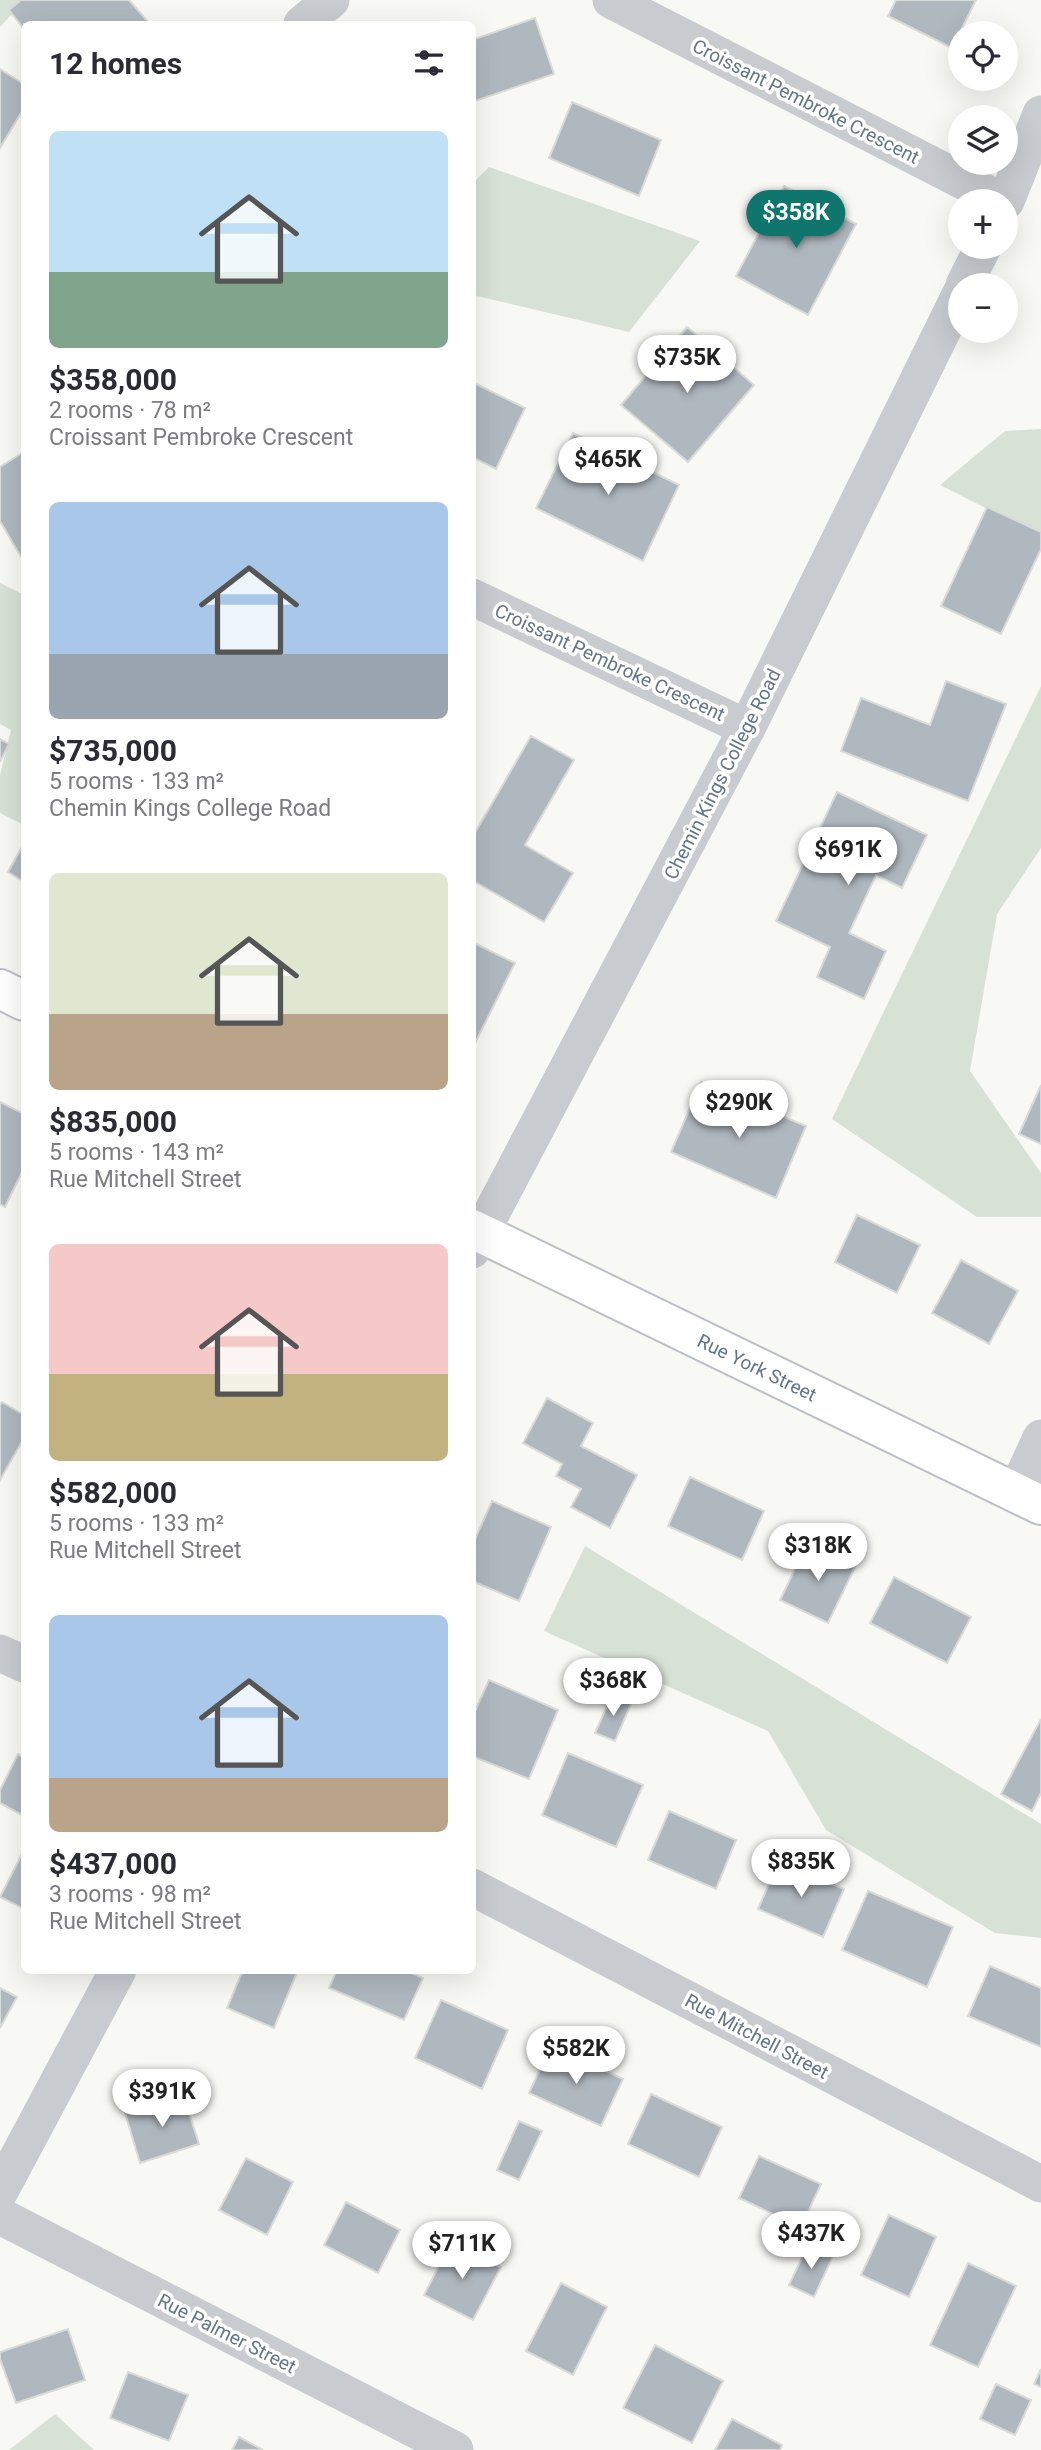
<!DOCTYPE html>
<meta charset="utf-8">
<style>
body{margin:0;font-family:Roboto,sans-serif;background:#f2f2f3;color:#2b2b33;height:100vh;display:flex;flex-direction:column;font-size:26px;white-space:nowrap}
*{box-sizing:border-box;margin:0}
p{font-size:23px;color:#7c7c81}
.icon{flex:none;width:38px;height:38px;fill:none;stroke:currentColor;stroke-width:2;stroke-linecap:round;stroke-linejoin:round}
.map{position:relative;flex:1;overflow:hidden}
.panel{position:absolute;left:21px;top:21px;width:455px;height:1953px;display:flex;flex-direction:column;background:#fff;border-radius:10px;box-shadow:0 7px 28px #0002}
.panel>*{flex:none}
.fabs{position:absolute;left:948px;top:21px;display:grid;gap:14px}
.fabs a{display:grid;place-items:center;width:70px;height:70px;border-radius:50%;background:#fff;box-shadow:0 7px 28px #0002;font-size:35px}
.price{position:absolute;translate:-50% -60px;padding:0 16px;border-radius:24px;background:#fff;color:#222;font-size:23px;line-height:46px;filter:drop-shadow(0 2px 4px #0008)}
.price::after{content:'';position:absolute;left:50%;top:42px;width:21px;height:16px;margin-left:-10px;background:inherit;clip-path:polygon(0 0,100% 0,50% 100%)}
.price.on{background:#0f766e;color:#fff}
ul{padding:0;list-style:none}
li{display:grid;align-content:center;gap:14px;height:371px;padding:0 28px}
li span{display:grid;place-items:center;height:217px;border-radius:10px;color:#555}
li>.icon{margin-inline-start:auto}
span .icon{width:126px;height:126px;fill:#fffc;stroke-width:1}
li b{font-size:30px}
h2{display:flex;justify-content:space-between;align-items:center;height:84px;padding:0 28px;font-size:30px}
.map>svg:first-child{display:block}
</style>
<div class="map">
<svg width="1041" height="2450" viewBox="0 0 1041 2450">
<rect width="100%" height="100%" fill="#f8f8f5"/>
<path fill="#d8e1d6" d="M0,0H25L0,27Z
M489,167L700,241L629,332L473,295V183Z
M1041,429V536L940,485L1005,431Z
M0,583L24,595V825L0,813V775L11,730L0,724Z
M1041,686V848L997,914L970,1071L1041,1173V1217H977L832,1119Z
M585,1546L1041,1824V1938L995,1933L826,1830L768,1731L544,1631Z
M55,2414L94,2450H9Z"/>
<path fill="#b0b8bf" stroke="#dadad7" stroke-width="2" d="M21,0H129L150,24H24V29L9,10Z
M896,0H976L952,48L888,16Z
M535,18L554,74L472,102V40Z
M0,69L24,84V108L0,148Z
M572,102L661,140L639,196L549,158Z
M784,186L856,224L808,315L736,276Z
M687,327L754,385L688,462L621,405Z
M472,382L525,408L496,469L472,457Z
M573,433L679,485L643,561L536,508Z
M24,452V562L0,521V467Z
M987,507L1041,532V549L1001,634L941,606Z
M946,681L1006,704L968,801L841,751L861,698L930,725Z
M531,736L574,760L525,845L573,873L544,922L472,880V838Z
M0,739L9,744L0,762Z
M837,792L927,835L902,888L876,875L849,933L886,951L864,999L817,977L830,947L776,921Z
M24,843V882L8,872Z
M472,942L515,963L472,1049Z
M701,1082L806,1126L776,1198L671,1152Z
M1041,1085V1144L1019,1134Z
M0,1102L24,1114V1168L5,1207L0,1204Z
M857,1215L920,1245L897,1293L835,1262Z
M961,1260L1018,1291L989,1344L932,1313Z
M547,1398L593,1423L581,1446L637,1475L610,1528L571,1507L581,1489L556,1476L562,1464L523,1443Z
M2,1402L24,1415V1438L0,1480V1405Z
M690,1477L764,1511L742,1560L668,1526Z
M492,1501L551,1527L519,1601L472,1581V1546Z
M808,1542L856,1565L828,1623L780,1600Z
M894,1577L971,1617L947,1663L870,1623Z
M489,1680L558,1710L529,1779L472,1756V1718Z
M612,1695L631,1704L615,1741L595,1733Z
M1041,1719V1793L1032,1811L1001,1794Z
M568,1753L643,1785L616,1847L542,1815Z
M18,1754L24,1757V1816L0,1803V1790Z
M669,1811L736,1840L716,1889L648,1860Z
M23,1852L24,1853V1909L0,1897Z
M779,1861L844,1889L823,1937L758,1909Z
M868,1891L953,1927L927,1987L842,1950Z
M990,1966L1041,1988V2047L968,2016Z
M243,1970H298L274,2028L227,2008Z
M337,1970H405L423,1978L404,2020L329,1988Z
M0,1988L17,1997L0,2028Z
M441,2000L508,2030L482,2089L415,2058Z
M551,2045L623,2079L601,2126L529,2093Z
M183,2094L199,2144L140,2163L125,2113Z
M651,2094L722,2127L699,2177L628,2144Z
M519,2121L542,2131L519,2180L497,2170Z
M759,2156L821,2184L801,2227L739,2198Z
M246,2158L293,2182L267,2235L219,2210Z
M346,2202L400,2230L378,2273L324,2245Z
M889,2215L936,2237L909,2297L861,2275Z
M451,2242L501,2267L473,2320L424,2295Z
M808,2245L833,2256L814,2297L789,2285Z
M968,2263L1016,2286L978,2367L930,2345Z
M561,2283L607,2307L573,2375L526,2351Z
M68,2329L85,2380L16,2403L0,2359V2352Z
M655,2345L723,2381L692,2443L623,2408Z
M1041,2369V2387L1034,2384Z
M128,2372L188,2395L169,2441L110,2418Z
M996,2384L1031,2400L1015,2435L980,2419Z
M732,2419L782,2445L780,2450H715Z
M239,2437L263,2450H232Z"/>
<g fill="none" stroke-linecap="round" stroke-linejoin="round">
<defs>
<g id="secondary">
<path d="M0,989L24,1001"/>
<path id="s1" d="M472,1229L1041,1505"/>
</g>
</defs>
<use href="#secondary" stroke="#bcc0c6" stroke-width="42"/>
<path stroke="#c8cbcf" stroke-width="37" d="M611,0L1002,201
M302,24L331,0
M1006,201L1041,114
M964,285L983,247
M472,597L747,728
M472,1250L747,728L961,293
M1016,1492L1041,1438
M0,1653L24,1664
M472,1887L1041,2184
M0,2191L118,1970
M0,2216L455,2450"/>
<use href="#secondary" stroke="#fff" stroke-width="38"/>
</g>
<g text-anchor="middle" stroke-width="7" stroke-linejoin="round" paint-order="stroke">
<g font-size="19" fill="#647589" stroke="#fff">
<text transform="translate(806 101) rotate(27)" y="7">Croissant Pembroke Crescent</text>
<text transform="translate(610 662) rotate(25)" y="7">Croissant Pembroke Crescent</text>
<text transform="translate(722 774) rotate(-63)" y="7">Chemin Kings College Road</text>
<text dy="7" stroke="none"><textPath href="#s1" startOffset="317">Rue York Street</textPath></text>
<text transform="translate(757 2036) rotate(28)" y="7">Rue Mitchell Street</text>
<text transform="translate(227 2333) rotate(27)" y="7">Rue Palmer Street</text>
</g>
</g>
</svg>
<div class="fabs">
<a><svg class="icon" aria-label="locate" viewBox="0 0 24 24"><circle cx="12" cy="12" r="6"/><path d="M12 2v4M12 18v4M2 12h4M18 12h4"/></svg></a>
<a><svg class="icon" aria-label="layers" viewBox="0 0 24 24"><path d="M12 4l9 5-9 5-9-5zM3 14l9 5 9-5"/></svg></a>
<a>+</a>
<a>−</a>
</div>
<b class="price on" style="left:796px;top:250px">$358K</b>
<b class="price" style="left:687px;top:395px">$735K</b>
<b class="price" style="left:608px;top:497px">$465K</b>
<b class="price" style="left:848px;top:887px">$691K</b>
<b class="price" style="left:739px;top:1140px">$290K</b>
<b class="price" style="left:818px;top:1583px">$318K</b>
<b class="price" style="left:613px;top:1718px">$368K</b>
<b class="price" style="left:801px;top:1899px">$835K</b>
<b class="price" style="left:576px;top:2086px">$582K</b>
<b class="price" style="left:162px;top:2129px">$391K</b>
<b class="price" style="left:811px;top:2271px">$437K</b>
<b class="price" style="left:462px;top:2281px">$711K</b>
<section class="panel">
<h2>12 homes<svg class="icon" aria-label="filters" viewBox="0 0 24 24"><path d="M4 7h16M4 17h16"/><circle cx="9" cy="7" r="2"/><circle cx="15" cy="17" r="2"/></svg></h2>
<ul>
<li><span style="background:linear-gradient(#bfe0f5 65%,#7fa58c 0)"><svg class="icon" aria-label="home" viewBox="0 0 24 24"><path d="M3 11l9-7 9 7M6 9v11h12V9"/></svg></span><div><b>$358,000</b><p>2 rooms · 78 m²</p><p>Croissant Pembroke Crescent</p></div></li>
<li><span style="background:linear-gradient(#a9c7e8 70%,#9aa5b1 0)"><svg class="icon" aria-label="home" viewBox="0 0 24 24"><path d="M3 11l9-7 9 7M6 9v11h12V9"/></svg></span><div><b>$735,000</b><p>5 rooms · 133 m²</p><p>Chemin Kings College Road</p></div></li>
<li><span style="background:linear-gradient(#dfe7d0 65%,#b9a48a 0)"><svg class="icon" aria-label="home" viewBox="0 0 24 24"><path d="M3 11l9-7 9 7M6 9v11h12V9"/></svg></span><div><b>$835,000</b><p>5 rooms · 143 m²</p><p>Rue Mitchell Street</p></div></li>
<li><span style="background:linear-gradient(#f6c9c9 60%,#c2b280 0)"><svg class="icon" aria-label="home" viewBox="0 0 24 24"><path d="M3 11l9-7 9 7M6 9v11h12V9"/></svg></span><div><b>$582,000</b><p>5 rooms · 133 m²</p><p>Rue Mitchell Street</p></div></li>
<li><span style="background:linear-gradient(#a9c7e8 75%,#b9a48a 0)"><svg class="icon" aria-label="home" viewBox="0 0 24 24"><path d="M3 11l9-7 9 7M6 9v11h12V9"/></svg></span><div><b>$437,000</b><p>3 rooms · 98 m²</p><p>Rue Mitchell Street</p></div></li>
</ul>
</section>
</div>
